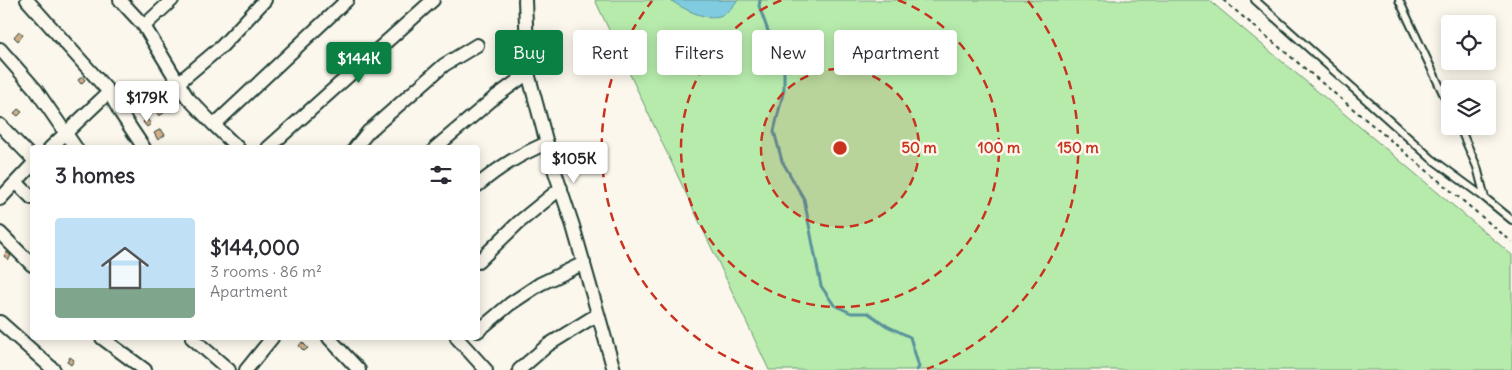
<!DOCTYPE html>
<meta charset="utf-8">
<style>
body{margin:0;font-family:Delius,sans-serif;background:#f7f7f7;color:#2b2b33;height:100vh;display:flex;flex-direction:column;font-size:19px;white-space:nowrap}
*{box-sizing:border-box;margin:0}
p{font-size:16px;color:#7c7c81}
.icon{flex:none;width:28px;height:28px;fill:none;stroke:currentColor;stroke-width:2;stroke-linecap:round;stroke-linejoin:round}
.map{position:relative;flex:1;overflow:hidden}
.details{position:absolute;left:30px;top:145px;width:450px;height:195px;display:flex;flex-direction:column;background:#fff;border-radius:5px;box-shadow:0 2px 12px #0003}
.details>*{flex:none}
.guide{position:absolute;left:495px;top:30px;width:475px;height:45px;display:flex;gap:10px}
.fabs{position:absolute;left:1441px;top:15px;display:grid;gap:10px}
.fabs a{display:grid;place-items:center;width:55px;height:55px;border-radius:5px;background:#fff;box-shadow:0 2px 12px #0003;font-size:25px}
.price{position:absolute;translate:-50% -42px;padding:0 11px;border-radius:5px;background:#fff;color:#222;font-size:16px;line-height:32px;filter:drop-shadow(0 1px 2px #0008)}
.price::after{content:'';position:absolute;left:50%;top:30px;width:15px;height:11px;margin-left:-8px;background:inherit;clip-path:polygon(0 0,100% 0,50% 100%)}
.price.on{background:#0b8043;color:#fff}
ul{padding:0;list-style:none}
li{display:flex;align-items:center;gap:15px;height:125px;padding:0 25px}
li span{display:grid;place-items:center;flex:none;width:140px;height:100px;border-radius:5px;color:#555}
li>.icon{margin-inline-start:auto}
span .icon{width:60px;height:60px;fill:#fffc;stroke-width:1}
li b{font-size:21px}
h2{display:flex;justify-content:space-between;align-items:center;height:60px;padding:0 25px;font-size:21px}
.pill{padding:0 18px;border-radius:5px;background:#fff;box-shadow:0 2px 12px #0003;font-size:18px;line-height:45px}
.pill.on{background:#0b8043;color:#fff}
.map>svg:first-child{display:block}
</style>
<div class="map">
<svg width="1512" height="370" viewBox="0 0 1512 370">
<rect width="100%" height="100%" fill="#fbf7ec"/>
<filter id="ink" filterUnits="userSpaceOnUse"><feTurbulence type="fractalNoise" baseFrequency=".02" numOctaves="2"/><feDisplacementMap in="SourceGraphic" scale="10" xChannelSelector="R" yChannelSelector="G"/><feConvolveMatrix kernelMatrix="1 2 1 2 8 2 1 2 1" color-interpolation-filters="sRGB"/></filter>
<g filter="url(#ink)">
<path fill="#b7ebac" stroke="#6b9470" d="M595,0H1209L1512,255V370H769Z"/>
<path fill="#80cbdf" stroke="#59929b" d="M670,0H738C734,4 730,11 724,14C708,23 684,9 670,0Z"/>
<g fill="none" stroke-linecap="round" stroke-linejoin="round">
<path stroke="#59929b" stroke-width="3" d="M760,0L759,6L768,31L784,51V89L774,131L782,161L804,199L821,286L834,305L851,313H868L887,326L910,337L919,367L917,370"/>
</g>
<path fill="#d5ae87" stroke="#1f3d34" d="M19,31L23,35L18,41L14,37Z
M82,76L85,80L81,84L78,80Z
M141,103L142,106L137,109L135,106Z
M160,107L164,113L159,116L155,110Z
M18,109L22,112L18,116L14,113Z
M147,119L151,124L147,127L143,122Z
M161,129L165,135L158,140L154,133Z
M7,252L11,256L8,260L4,256Z
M302,342L308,348L304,351L299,346Z
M70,357L74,360L71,365L67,362Z"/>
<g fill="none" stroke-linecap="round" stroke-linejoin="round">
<defs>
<path id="lane" d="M1255,0L1432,159L1485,198L1512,220
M1399,0L1450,108
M1459,126L1477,167L1485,198"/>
<path id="street" d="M27,0L109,92
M120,0L144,26L187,97L214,125L238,148
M525,0L528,73L553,166L573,226L614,370
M144,26L172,0
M0,49L36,90L76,148
M178,83L222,46L265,0
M0,125L32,158
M214,125L347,0
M50,148L109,92L120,112L144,148
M268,148L433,0
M355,148L368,132L444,65L477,45
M435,148L494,98L528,73
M16,182L32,198
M478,185C501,166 519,155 547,143
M0,199L32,165
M0,233L32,265
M478,262L518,223L561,188
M0,322L54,370
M478,331L510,304L540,284L584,263
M102,338L145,370
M192,338L229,370
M329,338L359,370
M457,338L486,370
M246,370L272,338
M519,370L548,345L598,314"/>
</defs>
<use href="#lane" stroke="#1f3d34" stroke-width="10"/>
<use href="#street" stroke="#1f3d34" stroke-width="16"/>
<path stroke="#1f3d34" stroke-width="2" stroke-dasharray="4 4" stroke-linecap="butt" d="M1223,0L1512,242"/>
<use href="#lane" stroke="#fbf7ec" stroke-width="6"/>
<use href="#street" stroke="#fbf7ec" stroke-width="12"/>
</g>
</g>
<circle cx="840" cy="148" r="79" fill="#c8321e" fill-opacity=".12"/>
<g fill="none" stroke="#c8321e" stroke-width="2.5" stroke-dasharray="9 6">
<circle cx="840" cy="148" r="79"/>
<path d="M898 0A159 159 0 1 1 782 0"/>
<path d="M753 369A238 238 0 0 1 652 1M1028 1A238 238 0 0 1 927 369"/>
</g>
<circle cx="840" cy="148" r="8" fill="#c8321e" stroke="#fbf7ec" stroke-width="2.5"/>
<g font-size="15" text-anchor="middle" font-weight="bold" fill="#c8321e" stroke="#fbf7ec" stroke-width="5" stroke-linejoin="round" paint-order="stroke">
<text x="919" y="153">50 m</text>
<text x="999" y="153">100 m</text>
<text x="1078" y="153">150 m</text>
</g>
</svg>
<div class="fabs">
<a><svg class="icon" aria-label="locate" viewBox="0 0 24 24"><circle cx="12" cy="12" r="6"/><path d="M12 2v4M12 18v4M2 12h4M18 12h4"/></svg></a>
<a><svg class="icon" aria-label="layers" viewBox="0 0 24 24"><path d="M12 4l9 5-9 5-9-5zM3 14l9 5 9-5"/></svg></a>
</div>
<b class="price on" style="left:359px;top:84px">$144K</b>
<b class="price" style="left:147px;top:123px">$179K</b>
<b class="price" style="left:574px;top:184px">$105K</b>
<div class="guide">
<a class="pill on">Buy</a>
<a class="pill">Rent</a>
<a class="pill">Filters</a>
<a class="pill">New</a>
<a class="pill">Apartment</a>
</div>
<section class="details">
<h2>3 homes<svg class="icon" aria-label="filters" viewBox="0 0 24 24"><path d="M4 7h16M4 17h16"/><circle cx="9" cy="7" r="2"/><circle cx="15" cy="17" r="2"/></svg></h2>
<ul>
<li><span style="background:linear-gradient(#bfe0f5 70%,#7fa58c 0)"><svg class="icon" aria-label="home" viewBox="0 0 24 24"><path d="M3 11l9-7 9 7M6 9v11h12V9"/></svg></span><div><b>$144,000</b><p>3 rooms · 86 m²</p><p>Apartment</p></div></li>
</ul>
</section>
</div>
